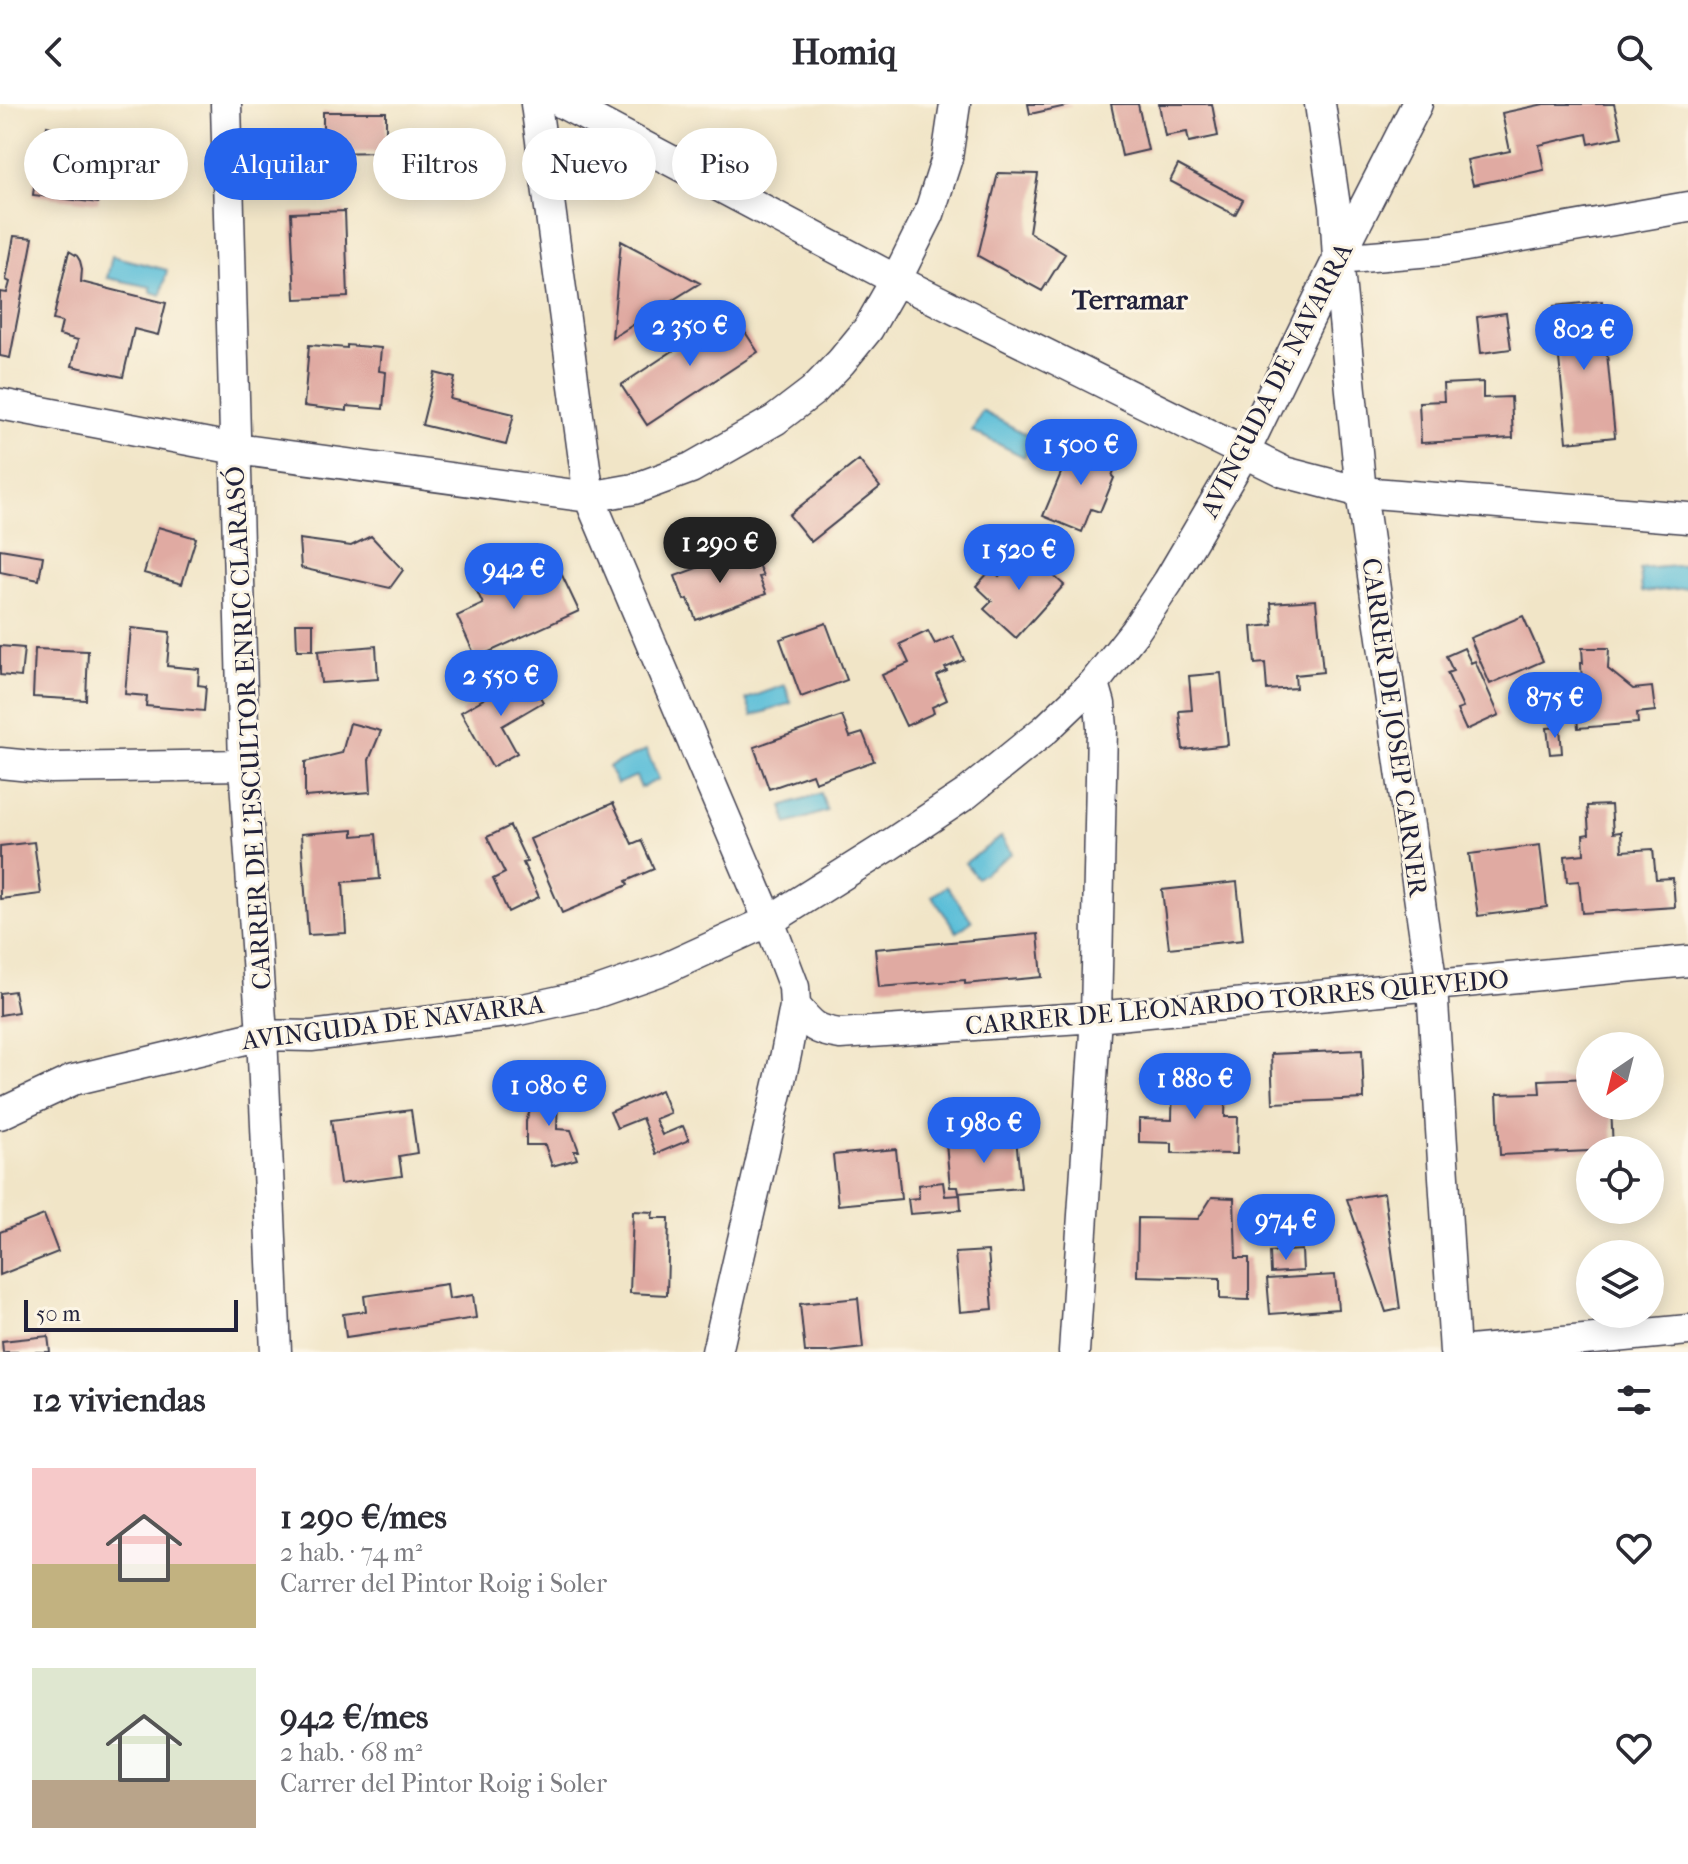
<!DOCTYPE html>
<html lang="es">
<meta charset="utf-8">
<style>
body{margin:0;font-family:"IM FELL French Canon",serif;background:#f2f2f3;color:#2b2b33;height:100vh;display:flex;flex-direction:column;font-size:30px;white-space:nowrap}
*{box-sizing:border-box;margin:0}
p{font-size:26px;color:#7c7c81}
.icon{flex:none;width:44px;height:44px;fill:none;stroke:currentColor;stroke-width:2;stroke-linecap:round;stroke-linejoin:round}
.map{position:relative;height:1248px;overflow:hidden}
.drawer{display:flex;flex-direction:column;background:#fff;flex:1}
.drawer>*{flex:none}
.banner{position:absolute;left:24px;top:24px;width:800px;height:72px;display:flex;gap:16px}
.needle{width:52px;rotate:215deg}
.tools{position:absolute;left:1576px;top:928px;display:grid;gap:16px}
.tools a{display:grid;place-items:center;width:88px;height:88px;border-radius:50%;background:#fff;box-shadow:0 4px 20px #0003;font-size:40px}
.scale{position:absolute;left:24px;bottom:20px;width:214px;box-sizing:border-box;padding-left:8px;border:4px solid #22223b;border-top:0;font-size:22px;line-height:28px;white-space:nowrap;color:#22223b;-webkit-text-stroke:6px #fcf5e5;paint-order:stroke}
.price{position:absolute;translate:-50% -68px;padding:0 18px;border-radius:28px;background:#2563eb;color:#fff;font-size:26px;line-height:52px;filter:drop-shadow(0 2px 4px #0008)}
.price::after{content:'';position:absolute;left:50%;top:48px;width:24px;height:18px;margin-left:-12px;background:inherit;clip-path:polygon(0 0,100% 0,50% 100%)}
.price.selected{background:#222;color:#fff}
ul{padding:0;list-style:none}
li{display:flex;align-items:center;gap:24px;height:200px;padding:0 32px}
li span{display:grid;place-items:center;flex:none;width:224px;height:160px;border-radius:0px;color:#555}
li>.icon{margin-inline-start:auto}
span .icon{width:96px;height:96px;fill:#fffc;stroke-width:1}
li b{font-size:34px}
h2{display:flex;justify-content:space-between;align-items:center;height:96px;padding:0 32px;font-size:34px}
.tag{padding:0 28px;border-radius:36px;background:#fff;box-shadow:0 4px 20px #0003;font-size:28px;line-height:72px}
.tag.selected{background:#2563eb;color:#fff}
header{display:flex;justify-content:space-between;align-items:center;height:104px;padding:0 32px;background:#fff;font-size:36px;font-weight:700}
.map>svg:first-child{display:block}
</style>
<header><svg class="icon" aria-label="back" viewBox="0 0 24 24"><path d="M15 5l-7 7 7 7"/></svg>Homiq<svg class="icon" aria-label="search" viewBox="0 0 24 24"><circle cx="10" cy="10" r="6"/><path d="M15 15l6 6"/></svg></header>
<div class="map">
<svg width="1688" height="1248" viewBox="0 0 1688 1248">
<rect width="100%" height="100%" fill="#fcf5e5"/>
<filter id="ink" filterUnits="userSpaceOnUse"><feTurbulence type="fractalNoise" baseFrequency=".0125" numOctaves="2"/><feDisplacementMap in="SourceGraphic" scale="16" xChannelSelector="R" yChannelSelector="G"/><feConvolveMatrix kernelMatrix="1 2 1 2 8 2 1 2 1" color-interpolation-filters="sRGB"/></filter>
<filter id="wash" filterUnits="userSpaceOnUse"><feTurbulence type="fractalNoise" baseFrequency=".006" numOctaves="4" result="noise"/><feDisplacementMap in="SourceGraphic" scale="32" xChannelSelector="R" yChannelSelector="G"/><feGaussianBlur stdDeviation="1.8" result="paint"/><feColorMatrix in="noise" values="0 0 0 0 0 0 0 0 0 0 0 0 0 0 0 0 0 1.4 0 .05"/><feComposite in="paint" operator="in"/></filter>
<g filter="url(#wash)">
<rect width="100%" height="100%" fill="#f1e5c7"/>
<path fill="#5abed8" stroke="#3e708a" stroke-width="2" d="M112,152L167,166L161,191L151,188V183L107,174Z
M982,307L1033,334L1024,353L972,327Z
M1688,461V484L1642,488L1640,465Z
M785,581L791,599L752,612L746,595Z
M646,646L659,675L641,684L636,672L617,680L609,663Z
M821,689L827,707L787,720L782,702Z
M1001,733L1012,749L977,774L965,759Z
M947,782L972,817L957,828L932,792Z"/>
<g id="blocks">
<path fill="#e0aaa2" d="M1028,0H1071V1L1030,10Z
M1111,0H1138L1148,46L1122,52Z
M1159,0H1212L1218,32L1189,38L1187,28L1165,32Z
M1544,0H1614L1622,33L1589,40L1587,30L1539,41L1544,66L1473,81L1467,56L1510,47L1502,9Z
M323,8H386V48L323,49Z
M47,22L69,28L67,38L105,42L98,99L33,91L38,50L42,51Z
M1178,61L1243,96L1235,111L1170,77Z
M998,69L1038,70L1029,128L1065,150L1042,187L978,152Z
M345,107L348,193L295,195L291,109Z
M14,132L33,134L10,254L0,252V188L7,189L10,178L6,176Z
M621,137L700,179L612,234Z
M69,147L77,152L80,157L82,165L81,178L166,199L158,231L134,225L123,273L72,262L78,236L59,231L62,218L53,216Z
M1602,197L1615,333L1567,338L1554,202Z
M732,208L758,248L647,321L621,281Z
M1506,209L1511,245L1481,249L1477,213Z
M309,241L347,244V241L381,244L379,267L386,268L383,305L347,302V307L304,302Z
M435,269L455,274L450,295L514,310L506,341L422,321Z
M1483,278V294L1511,293L1513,334L1421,339L1419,298L1444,297L1443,280Z
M1074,338L1118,356L1112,372L1114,374L1100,408L1091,405L1082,428L1043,412Z
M859,356L880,383L811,438L789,411Z
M158,423L196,434L182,480L144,469Z
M371,432L403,466L390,484L301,464L299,435L351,442Z
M726,440L736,466L757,458L763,472L759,473L766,490L696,516L688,495L684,496L675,472L716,457L711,445Z
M0,445L43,452L39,476L0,468Z
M1024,445L1064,481L1016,534L984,505L992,497L976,482L992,465L999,472Z
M507,466L518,488L561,469L579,507L476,554L457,512L483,500L474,481Z
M1316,496L1323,568L1295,571L1296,584L1267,586L1265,559L1255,560L1252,523L1273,521L1271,499Z
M1523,512L1543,557L1490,580L1470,534Z
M296,519H313V546H297Z
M826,519L847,576L801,593L780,535Z
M131,524L170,528L167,562L199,565L198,581L206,582L204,607L146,602L147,592L125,590Z
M928,527L935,540L953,532L964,556L945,564L947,567L937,572L947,596L932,603L934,609L906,622L882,571L909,559L900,540Z
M0,542L24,544L21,573L0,571Z
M376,542L378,575L321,579L318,547Z
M1464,544L1471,559L1475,557L1499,611L1466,626L1457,606L1463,604L1447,569L1453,567L1446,552Z
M1582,544H1609L1608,565L1633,585L1652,583L1655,607L1637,609L1638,619L1578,624L1576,604H1583L1581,559H1583Z
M35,545L88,547L86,596L33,593Z
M1221,569L1228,641L1183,646L1179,607L1192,606L1189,572Z
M527,570L543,598L502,622L517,649L492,663L461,608Z
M842,612L850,633L863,629L874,657L815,678L812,670L769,685L754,643Z
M350,619L381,627L369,656L371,688L305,693V658L342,649Z
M1560,623L1562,649L1550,650L1547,624Z
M613,699L632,740L641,736L654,765L626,777L628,781L562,809L530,735Z
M1611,701L1613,729L1621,728L1622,747L1653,745L1656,775L1673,774L1675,803L1582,809L1579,777L1567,778L1565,752L1584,750L1583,731L1589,730L1587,702Z
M510,722L527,758L523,759L539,793L508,808L493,775L505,769L487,733Z
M353,726V732L376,730L380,775L343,778L346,829L308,831L301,730Z
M34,738L41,790L0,795V742Z
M1540,741L1547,803L1478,812L1469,750Z
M1237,778L1243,836L1169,844L1162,786Z
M1038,830L1042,873L965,880V876L879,883L875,845Z
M14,887L18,908L0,911V889Z
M1362,946L1364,995L1273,999L1271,950Z
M1590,974V1002H1611L1613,1046L1500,1051L1497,990L1540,989L1539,976Z
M1173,976L1226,977L1225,1013H1238L1237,1050L1172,1049V1039L1139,1038V1015L1172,1016Z
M533,985L558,988L557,1025L571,1026L579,1047H574L577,1055L552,1062L545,1041H526V1017L530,1007Z
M661,986L670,1009L655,1015L662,1031L683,1022L689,1036L656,1050L642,1014L617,1024L610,1008Z
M411,1006L417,1049L399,1052L402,1072L340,1080L331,1016Z
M1016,1034L1021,1084L959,1089L958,1083H950L946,1039Z
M896,1045L901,1095L838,1101L833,1051Z
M943,1078L945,1092L960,1091L961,1106L910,1110L908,1095L919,1094L918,1081Z
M1384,1089L1400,1205L1386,1208L1347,1095Z
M1212,1093L1234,1094L1236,1154H1249V1196L1220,1195V1174L1137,1172L1138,1114L1198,1115Z
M633,1107L653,1108L652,1114H669L667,1191L630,1189Z
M44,1111L58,1148L0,1171V1128Z
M1302,1146L1303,1167L1271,1169L1270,1148Z
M988,1147L993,1205L960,1208L955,1149Z
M1335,1171L1338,1205L1270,1210L1267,1175Z
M447,1180L449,1195L473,1191L476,1214L346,1233L343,1210L366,1207L364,1192Z
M858,1194L863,1244L829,1248H805L800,1200Z
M48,1232L50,1248H3L2,1237Z"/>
</g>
</g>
<g filter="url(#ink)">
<use href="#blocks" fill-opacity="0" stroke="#413f50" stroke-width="2"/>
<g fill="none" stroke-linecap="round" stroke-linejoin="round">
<defs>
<path id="minor" d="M226,0L244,661L262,931L276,1248
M536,0L589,393L769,817L794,883L795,902L786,950L717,1248
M564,0L896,176L1284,368L1361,388L1688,414
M1320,0L1335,102L1338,155L1361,388L1432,882L1455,1248
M1338,155L1443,146L1688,103
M0,300L236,345L589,393L634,385L691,364L775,316L813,287L841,258L868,225L896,176L929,110L947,54L955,0
M0,659L51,664L244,661
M795,902C812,922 815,926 840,930L1096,913L1688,857
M0,1010L73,976L262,931L311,932L514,907L592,890L664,865L769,817L888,742L966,690L1046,625L1094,579L1135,527L1168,478L1244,349L1338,155L1417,0
M1074,1248L1096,913L1102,624L1100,600L1094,579
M1459,1248L1688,1226"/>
</defs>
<use href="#minor" stroke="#413f50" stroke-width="33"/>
<use href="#minor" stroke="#fff" stroke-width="30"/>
</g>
</g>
<g text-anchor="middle" stroke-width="6" stroke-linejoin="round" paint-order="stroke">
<g font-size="26" fill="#22223b" stroke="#fcf5e5">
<text transform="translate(1276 276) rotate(-63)" y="9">AVINGUDA DE NAVARRA</text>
<text transform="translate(1395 623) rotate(82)" y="9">CARRER DE JOSEP CARNER</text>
<text transform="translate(248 624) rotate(-93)" y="9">CARRER DE L'ESCULTOR ENRIC CLARASÓ</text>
<text transform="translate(1237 898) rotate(-5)" y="9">CARRER DE LEONARDO TORRES QUEVEDO</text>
<text transform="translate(393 918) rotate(-7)" y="9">AVINGUDA DE NAVARRA</text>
</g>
<g font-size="28" font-weight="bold" fill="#22223b" stroke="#fcf5e5">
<text x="1130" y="205">Terramar</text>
</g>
</g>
</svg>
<div class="tools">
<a><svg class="needle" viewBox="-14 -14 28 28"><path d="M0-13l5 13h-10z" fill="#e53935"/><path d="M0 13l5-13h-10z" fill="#7c7c81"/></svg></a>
<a><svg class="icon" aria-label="locate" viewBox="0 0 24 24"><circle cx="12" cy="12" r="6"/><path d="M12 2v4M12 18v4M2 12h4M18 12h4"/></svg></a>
<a><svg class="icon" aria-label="layers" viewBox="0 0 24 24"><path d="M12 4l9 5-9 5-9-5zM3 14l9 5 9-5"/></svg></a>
</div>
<div class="scale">50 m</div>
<b class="price" style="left:690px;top:264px">2 350 €</b>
<b class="price" style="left:1584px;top:268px">802 €</b>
<b class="price" style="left:1081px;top:383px">1 500 €</b>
<b class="price selected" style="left:720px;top:481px">1 290 €</b>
<b class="price" style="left:1019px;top:488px">1 520 €</b>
<b class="price" style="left:514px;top:507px">942 €</b>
<b class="price" style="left:501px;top:614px">2 550 €</b>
<b class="price" style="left:1555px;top:636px">875 €</b>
<b class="price" style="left:1195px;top:1017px">1 880 €</b>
<b class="price" style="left:549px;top:1024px">1 080 €</b>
<b class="price" style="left:984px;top:1061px">1 980 €</b>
<b class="price" style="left:1286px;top:1158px">974 €</b>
<div class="banner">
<a class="tag">Comprar</a>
<a class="tag selected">Alquilar</a>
<a class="tag">Filtros</a>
<a class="tag">Nuevo</a>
<a class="tag">Piso</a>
</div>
</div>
<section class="drawer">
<h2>12 viviendas<svg class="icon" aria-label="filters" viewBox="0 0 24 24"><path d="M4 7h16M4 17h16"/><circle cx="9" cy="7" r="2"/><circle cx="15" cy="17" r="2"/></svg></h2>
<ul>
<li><span style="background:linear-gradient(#f6c9c9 60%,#c2b280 0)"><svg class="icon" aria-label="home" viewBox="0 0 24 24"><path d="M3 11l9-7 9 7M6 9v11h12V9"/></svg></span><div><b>1 290 €/mes</b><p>2 hab. · 74 m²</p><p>Carrer del Pintor Roig i Soler</p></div><svg class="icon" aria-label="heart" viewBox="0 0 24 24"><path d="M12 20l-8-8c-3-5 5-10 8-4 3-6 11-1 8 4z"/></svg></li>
<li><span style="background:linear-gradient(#dfe7d0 70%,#b9a48a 0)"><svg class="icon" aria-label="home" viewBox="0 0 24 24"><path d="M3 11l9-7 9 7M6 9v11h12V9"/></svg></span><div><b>942 €/mes</b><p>2 hab. · 68 m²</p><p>Carrer del Pintor Roig i Soler</p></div><svg class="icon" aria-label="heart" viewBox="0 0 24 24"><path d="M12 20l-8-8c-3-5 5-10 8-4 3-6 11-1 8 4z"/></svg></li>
</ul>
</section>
